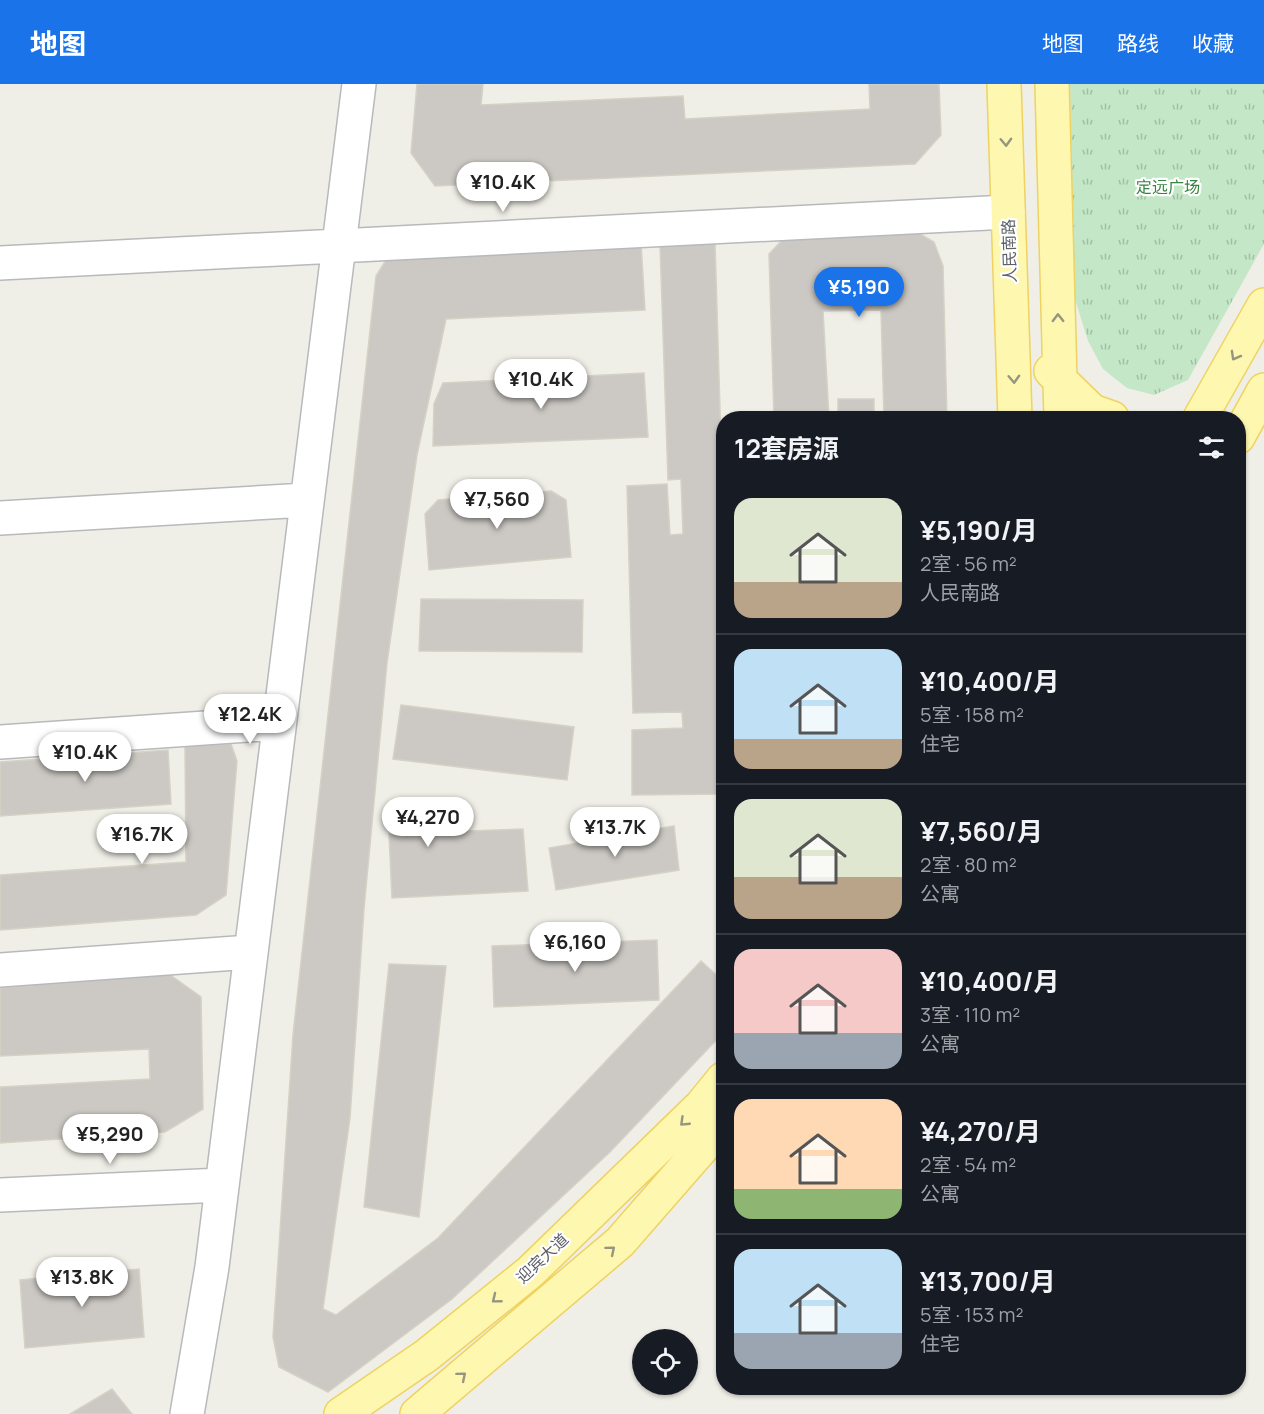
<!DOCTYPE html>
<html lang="zh">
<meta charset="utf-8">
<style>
body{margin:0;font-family:Manrope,"Noto Sans SC",sans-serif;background:#242831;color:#f1f3f6;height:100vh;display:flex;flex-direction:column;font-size:22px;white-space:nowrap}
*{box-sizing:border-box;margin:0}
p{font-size:20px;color:#9ea1a6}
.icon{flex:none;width:33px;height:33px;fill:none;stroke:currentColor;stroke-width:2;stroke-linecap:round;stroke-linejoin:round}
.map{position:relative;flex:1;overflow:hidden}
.drawer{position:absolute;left:716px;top:327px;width:530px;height:984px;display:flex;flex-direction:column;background:#171b24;border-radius:24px;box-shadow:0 2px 4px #0004}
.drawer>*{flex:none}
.buttons{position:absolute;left:632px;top:1245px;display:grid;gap:12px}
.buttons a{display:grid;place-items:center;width:66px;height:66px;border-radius:50%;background:#171b24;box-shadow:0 2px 4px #0004;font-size:30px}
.price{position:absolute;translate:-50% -51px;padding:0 14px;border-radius:21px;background:#fff;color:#222;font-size:20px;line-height:39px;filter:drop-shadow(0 2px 3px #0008)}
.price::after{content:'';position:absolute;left:50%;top:36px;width:18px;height:14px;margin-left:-9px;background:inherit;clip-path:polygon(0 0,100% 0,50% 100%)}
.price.on{background:#1a73e8;color:#fff}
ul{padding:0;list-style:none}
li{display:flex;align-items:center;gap:18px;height:150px;padding:0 18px}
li+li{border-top:2px solid #363941}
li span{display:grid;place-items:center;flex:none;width:168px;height:120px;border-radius:18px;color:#555}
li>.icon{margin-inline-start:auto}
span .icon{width:72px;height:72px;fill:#fffc;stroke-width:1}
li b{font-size:26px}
h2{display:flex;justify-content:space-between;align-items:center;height:72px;padding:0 18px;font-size:26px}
header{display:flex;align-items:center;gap:36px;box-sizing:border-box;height:84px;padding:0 30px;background:#1a73e8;color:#fff}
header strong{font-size:28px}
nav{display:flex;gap:33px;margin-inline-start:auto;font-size:21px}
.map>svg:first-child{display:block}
</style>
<header>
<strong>地图</strong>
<nav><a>地图</a><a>路线</a><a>收藏</a></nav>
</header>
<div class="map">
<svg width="1264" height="1330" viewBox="0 0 1264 1330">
<defs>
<pattern id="grass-tufts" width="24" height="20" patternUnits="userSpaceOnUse" patternTransform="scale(1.5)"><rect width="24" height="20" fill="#c4e7c7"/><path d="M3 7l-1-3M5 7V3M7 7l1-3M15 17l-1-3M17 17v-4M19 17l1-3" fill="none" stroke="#a2bfa5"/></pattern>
</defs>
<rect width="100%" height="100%" fill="#f0efe7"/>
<path fill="url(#grass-tufts)" d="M1070,0H1264V160L1188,296L1154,311L1127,304L1103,285L1088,257L1074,212Z"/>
<path fill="#ccc9c4" stroke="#d5d1c5" stroke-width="1.5" d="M417,0H483L481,21L683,12L685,35L870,25L869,0H939L941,51L915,80L435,102L411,69Z
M913,146L934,158L943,182L947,334H884L881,226L823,227L829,334H774L769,170L787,151Z
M641,159L645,226L446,235L417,371L387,579L364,825L350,1034L323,1225L336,1231L438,1154L701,877L723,897V949L610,1068L452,1215L328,1308L279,1283L273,1253L293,951L376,192L388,173Z
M715,159L723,426V710L632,711V646L683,644L682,628L633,629L627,402L667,400L670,451L683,450L681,395L668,396L660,161Z
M644,289L648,353L433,362L434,320L443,299Z
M838,315H874V334H838Z
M551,407L566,416L571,473L429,486L425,430L438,416Z
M421,515L583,516L582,568L419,567Z
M401,621L574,643L567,696L393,675Z
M231,660L237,677L226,811L196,831L0,846V791L186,778L185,662Z
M168,666L171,720L0,732V678Z
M674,742L679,786L556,806L549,764Z
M523,745L528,807L392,814L389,750Z
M657,856L659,916L494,923L492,862Z
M389,880L446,882L419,1133L364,1123Z
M169,890L201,913L203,1025L165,1048L0,1059V1003L150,995L149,965L0,972V904Z
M139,1185L144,1253L25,1264L20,1196Z
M112,1305L132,1330H70Z"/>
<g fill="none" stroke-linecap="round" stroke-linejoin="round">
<defs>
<path id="minor" d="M0,179L1008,128
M0,434L306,416
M0,658L278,639
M0,886L250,868
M0,1111L222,1101
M187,1330L212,1183L359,0"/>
<path id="major" d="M1004,0L1015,334
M1052,0L1061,334
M1051,287L1092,327L1112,334
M1200,334L1264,221
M1238,353L1264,306
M341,1330L427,1271L530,1188L701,1022L723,995
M417,1330L620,1158L723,1040"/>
</defs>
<use href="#minor" stroke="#b7b9bd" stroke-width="36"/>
<use href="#major" stroke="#efd261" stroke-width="36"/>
<use href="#minor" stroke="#fff" stroke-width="33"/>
<use href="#major" stroke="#fdf7af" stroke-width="33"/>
</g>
<defs><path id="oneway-chevron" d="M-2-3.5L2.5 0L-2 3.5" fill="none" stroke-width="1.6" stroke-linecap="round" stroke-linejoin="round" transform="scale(1.5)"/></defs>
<g stroke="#969680">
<use href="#oneway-chevron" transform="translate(1006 58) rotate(88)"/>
<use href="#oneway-chevron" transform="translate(1058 234) rotate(-91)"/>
<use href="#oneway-chevron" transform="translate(1235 272) rotate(119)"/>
<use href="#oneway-chevron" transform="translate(1014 295) rotate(88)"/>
<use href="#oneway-chevron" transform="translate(684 1038) rotate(136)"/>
<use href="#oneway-chevron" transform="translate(611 1166) rotate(-40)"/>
<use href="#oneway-chevron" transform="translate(496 1215) rotate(141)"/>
<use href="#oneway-chevron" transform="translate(462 1292) rotate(-40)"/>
</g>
<g text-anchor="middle" stroke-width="4.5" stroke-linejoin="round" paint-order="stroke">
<g font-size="16" fill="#378540" stroke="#fff">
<text x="1168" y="109">定远广场</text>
</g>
<g font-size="16" fill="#5e6167" stroke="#fff">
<text transform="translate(1009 167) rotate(-92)" y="6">人民南路</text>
<text transform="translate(542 1174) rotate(-43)" y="6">迎宾大道</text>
</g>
</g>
</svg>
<div class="buttons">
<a><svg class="icon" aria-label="locate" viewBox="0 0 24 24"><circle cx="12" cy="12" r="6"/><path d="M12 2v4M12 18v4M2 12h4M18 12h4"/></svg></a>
</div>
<b class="price" style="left:503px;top:129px">¥10.4K</b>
<b class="price on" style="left:859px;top:234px">¥5,190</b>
<b class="price" style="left:541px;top:326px">¥10.4K</b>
<b class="price" style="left:497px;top:446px">¥7,560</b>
<b class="price" style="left:250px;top:661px">¥12.4K</b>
<b class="price" style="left:85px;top:699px">¥10.4K</b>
<b class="price" style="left:428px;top:764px">¥4,270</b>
<b class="price" style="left:615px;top:774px">¥13.7K</b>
<b class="price" style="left:142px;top:781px">¥16.7K</b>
<b class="price" style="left:575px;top:889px">¥6,160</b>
<b class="price" style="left:110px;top:1081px">¥5,290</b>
<b class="price" style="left:82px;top:1224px">¥13.8K</b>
<section class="drawer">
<h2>12套房源<svg class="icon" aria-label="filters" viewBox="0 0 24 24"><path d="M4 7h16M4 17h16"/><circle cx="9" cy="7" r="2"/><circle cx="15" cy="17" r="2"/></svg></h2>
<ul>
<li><span style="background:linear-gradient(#dfe7d0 70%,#b9a48a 0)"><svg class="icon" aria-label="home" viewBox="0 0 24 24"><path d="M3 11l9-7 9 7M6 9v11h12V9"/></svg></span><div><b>¥5,190/月</b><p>2室 · 56 m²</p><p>人民南路</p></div></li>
<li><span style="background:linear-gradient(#bfe0f5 75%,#b9a48a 0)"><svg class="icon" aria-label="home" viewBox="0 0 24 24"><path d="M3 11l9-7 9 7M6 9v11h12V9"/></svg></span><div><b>¥10,400/月</b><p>5室 · 158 m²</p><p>住宅</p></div></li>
<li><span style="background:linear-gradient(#dfe7d0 65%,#b9a48a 0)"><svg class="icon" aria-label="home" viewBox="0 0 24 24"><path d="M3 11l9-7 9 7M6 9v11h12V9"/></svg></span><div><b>¥7,560/月</b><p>2室 · 80 m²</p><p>公寓</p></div></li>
<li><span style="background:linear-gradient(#f6c9c9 70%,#9aa5b1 0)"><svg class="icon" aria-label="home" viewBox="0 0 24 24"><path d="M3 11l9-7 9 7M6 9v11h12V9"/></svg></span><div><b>¥10,400/月</b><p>3室 · 110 m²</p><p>公寓</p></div></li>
<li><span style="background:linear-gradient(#ffd9b3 75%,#8fb573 0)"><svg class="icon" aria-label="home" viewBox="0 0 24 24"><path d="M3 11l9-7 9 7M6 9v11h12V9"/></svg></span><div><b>¥4,270/月</b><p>2室 · 54 m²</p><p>公寓</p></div></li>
<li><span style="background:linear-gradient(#bfe0f5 70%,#9aa5b1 0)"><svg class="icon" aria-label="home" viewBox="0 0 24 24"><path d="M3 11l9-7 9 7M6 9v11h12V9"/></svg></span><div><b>¥13,700/月</b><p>5室 · 153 m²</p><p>住宅</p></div></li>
</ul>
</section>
</div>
